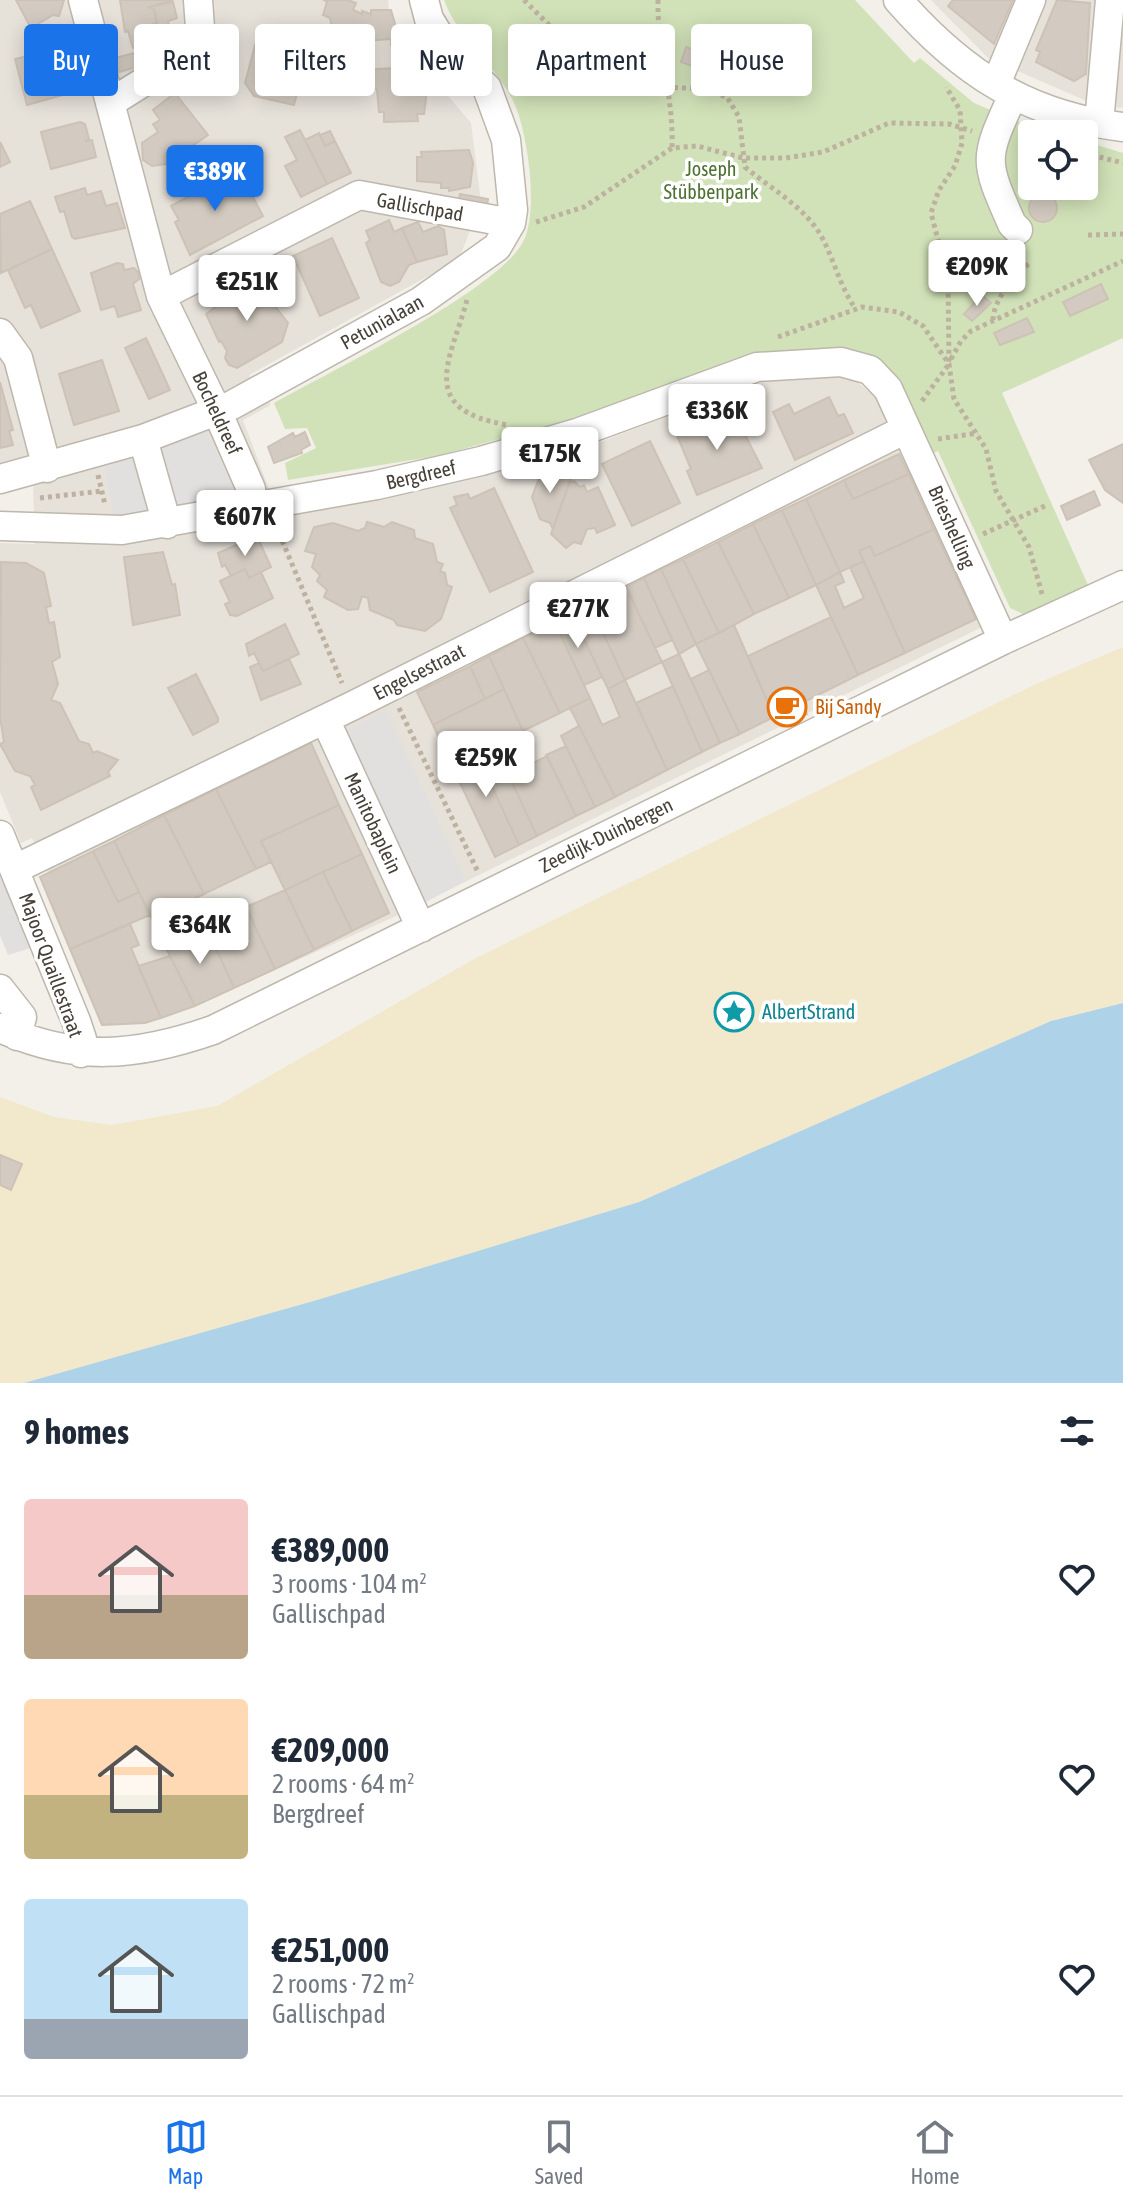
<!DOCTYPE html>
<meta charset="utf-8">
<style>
body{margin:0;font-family:"Asap Condensed",sans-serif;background:#f2f2f3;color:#1f2937;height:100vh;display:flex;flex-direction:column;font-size:30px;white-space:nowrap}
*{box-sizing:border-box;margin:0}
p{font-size:26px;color:#747a83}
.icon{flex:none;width:44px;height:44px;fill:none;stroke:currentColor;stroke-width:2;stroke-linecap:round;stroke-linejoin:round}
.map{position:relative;height:1383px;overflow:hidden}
.panel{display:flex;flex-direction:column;background:#fff;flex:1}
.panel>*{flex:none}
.hud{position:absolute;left:24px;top:24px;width:1076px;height:72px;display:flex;gap:16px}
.tools{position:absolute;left:1018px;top:120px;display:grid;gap:16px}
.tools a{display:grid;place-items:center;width:80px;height:80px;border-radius:8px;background:#fff;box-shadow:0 4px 20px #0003;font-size:40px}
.price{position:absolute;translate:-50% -68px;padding:0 18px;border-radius:8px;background:#fff;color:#222;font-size:26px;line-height:52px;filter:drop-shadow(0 2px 4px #0008)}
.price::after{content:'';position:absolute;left:50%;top:48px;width:24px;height:18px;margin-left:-12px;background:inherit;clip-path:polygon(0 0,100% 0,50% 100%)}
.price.current{background:#1a73e8;color:#fff}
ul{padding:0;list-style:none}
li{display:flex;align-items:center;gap:24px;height:200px;padding:0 24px}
li span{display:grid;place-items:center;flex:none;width:224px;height:160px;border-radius:8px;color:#555}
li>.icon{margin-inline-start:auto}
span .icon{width:96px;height:96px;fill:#fffc;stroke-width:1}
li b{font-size:34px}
h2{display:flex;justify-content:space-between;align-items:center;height:96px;padding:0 24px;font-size:34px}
.chip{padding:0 28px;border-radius:8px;background:#fff;box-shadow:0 4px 20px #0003;font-size:28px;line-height:72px}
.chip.current{background:#1a73e8;color:#fff}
.dock{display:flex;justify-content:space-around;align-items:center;height:112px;border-top:2px solid #e0e1e3;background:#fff;font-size:22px;color:#747a83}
.dock a{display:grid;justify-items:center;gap:4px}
.dock .current{color:#1a73e8}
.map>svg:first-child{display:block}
</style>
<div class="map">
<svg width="1123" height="1383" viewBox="0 0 1123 1383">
<rect width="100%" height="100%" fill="#f3f0ea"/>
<path fill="#e6e1d9" d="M0,0H388L389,12L406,46L471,123L481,202L459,259L249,375L271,405L243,420L269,489L292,485L299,513L579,450L750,385L786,378L837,377L856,381L878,399L988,624L394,917L195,1006L145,1023L102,1025L40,877L48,873L32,838L21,843L0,792V543L35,544L32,456L0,463Z
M931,0H1123V107L1105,109L988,58Z"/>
<path fill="#d1e2b8" d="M444,0H855L914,63L920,58L974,103L1029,126L1058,134H1032V186H1084V141L1123,153V338L1002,393L1088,585L1025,615L1010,608L938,451L928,456L858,355L595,413L437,456L288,480L285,463L316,448L307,428L285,429L274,403C329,372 497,291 523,242C539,212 528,136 515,105C497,65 459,41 444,0Z"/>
<path fill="#f2e8cb" d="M1123,647V1003L1051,1021L639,1202L317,1300L24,1383H0V1097L54,1117L112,1125L217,1106L474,959L1038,683Z"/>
<path fill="#e2e0de" d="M207,431L235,492L174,508L113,515L105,467Z
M386,710L466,881L424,903L345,731Z
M0,875L31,948L8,955L0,935Z"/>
<path fill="#aed3e8" d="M1123,1003V1383H24L317,1300L639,1202L1051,1021Z"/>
<path fill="#d3cbc1" stroke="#cdc2b5" stroke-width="2" d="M16,0H64L59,16L53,15L31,28Z
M120,0H173L149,7L154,9L157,23L153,24L158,41L133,48L128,31L125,32Z
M324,0H348L356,3L353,10L362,14V11L371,14V10H391L401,44L391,45V39L365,41V36L352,37V45L336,46L330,18L323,15L327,2Z
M953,0H1013L994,44L948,6Z
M1057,0L1090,3L1086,74L1074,81L1036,62L1040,52L1036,50Z
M173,2L177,18L168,21L172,38L158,41L153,24L157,23L154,9L149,7Z
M281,31L306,38L301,57L306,58L294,105L254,96L245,83L255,45L276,50Z
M686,47L702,53L697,68L681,62Z
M138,52L141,66L119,72L115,58Z
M41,53L43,58L60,54L70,93L27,105L15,59Z
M421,67L427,90L424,114H417L418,121L384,122V112H379L377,90L369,81L371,74L376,69Z
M175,93L208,135L166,164L152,166L143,160L142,143L158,132L153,124L160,120L153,110Z
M80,122L85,124L89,139L85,141L92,140L96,157L51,169L41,132Z
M300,130L327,184L301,197L285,166L297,160L285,137Z
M330,131L335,141L325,146L320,135Z
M319,133L325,146L335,141L351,173L327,184L305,140Z
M0,142L10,162L0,167Z
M469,150L473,163L470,187L449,191V188H441V183L417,181V157H422L421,152Z
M236,171L240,187L246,184L263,216L190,255L175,222L179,220L171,206Z
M85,188L87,195L101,191L106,206L117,203L125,228L75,239L72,237L64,211L60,212L55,197Z
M460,194L488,199L486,213L457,208Z
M1029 208a14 14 0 1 1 28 0a14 14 0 1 1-28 0Z
M30,201L52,249L1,273L0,214Z
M389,220L394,232L402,228L417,262L409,265L399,282L390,286L381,282L366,243L370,240L366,231Z
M418,222L423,232L438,226L444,230L447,254L417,262L402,228Z
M332,238L359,298L320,316L293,256Z
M52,249L80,311L41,328L31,305L25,308L8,270Z
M117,263L123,264L124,270L134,268L138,272L139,279L133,284L141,310L118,317L115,306L101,310L91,273Z
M253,278L288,323L282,342L237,368L229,365L225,358L227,351L221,341L219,342L206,314L229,297L226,290Z
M1101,284L1108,299L1070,316L1063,302Z
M982,295L991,303L972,321L964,314Z
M1027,318L1034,332L1000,345L994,333Z
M146,338L170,390L149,399L125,348Z
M102,360L119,411L74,425L59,374Z
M0,382L13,430L9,431L13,445L0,448Z
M829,397L838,416L844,414L853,433L795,460L773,412L789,404L794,414Z
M732,409L762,468L697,495L687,471L691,469L676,433Z
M305,432L310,445L301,450L302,453L274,463L268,447L293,433L295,437Z
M650,441L680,503L632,526L602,464Z
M1123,444V503L1105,490L1089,460Z
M899,454L909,474L853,499L844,480Z
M542,470L572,476L553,529L550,523L540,519L532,497Z
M909,474L934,529L875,556L870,546L859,551L864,561L840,572L806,499L844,480L853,499Z
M574,481L580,487L584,485L587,492L598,487L615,525L597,533L595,528L587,529L581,544L574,542L566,548L551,534L569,483Z
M494,488L533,572L490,592L450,508L457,505L454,497L468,494L470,499Z
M1094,491L1100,505L1067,520L1061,506Z
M806,499L840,572L816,585L782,510Z
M782,510L816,585L789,598L753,524Z
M367,522L384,527L392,522L414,530L415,538L433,544L437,562L443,564L440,571L445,573L447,585L452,587L441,619L425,631L397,625L394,620L370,610L368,598L362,596L358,609L348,610L324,597L327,590L317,581L320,575L312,567L316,554L305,551L314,527L333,523L358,531L365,528Z
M753,524L789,598L754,614L718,542Z
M934,529L976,619L905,653L859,551L870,546L875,556Z
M257,536L271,567L249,578L245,569L231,576L225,565L222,567L218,553Z
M718,542L754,614L719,633L683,559Z
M163,552L172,585L175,584L180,615L133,625L124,557Z
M683,559L719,633L696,644L661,569Z
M864,561L905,653L858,675L816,585L840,572L844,582L835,586L844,608L864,598L850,567Z
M1,562L26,563L44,573L51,606L46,607L49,623L54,622L60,657L52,662L58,684L51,700L60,703L79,741L89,744L93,753L97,751L118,760L108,772L110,776L41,810L31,787L35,785L30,776L15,771L0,744L4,742L0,717Z
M245,569L249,578L261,572L273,598L237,616L230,615L225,604L230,602L220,581Z
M661,569L696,644L679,654L644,578Z
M644,578L672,640L655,648L626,587Z
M626,587L662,662L625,680L590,605Z
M590,605L625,680L608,689L572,614Z
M572,614L602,677L584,685L555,623Z
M831,617L858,675L774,717L748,656Z
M555,623L590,698L560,713L523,638Z
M285,624L299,654L263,671L254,653L249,656L246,644Z
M734,625L774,717L740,734L696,644Z
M523,638L560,713L523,731L489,656Z
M679,654L720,743L702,752L662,662Z
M489,656L504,689L485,699L470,666Z
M289,659L301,684L261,700L250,667L259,663L263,671Z
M470,666L485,699L433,725L417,692Z
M709,670L740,734L720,743L691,679Z
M196,674L218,718V722L193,735L168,688Z
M625,680L667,770L615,797L570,708L590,698L602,725L620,717L608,689Z
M673,686L702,752L667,770L636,703Z
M504,689L523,731L451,764L433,725Z
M801,703L807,714L781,726L776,716Z
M579,726L615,797L595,807L561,736Z
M311,743L339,805L261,841L271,862L256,869L216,789Z
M566,746L595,807L576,816L546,755Z
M487,747L492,757L499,753L503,763L485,771L519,845L495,857L451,764Z
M521,755L529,765L547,756L576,816L537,836L503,763Z
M503,763L537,836L519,845L485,771Z
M216,789L256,869L204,894L164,815Z
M339,805L362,854L285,890L261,841Z
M164,815L204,894L152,919L114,841Z
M114,841L139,892L118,902L93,851Z
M93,851L118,902L139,892L150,915L70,949L40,877Z
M362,854L389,913L352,931L323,872Z
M323,872L352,931L314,950L285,890Z
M285,890L314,950L275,969L246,907Z
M246,907L275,969L234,988L206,926Z
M130,924L139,945L131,948L161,1018L145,1023L102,1025L70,949Z
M206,926L234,988L195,1006L165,946Z
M170,956L195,1006L161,1018L138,966Z
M0,1155L22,1164L11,1190L0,1185Z"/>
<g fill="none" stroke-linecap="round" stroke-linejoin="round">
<defs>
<path id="minor" d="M83,0L161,296L217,411L251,489L252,506
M898,0C961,72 1026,115 1123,127
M996,84L1031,0
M1013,95C984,159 983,159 1012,224L1018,230
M110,103L193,51L200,28L198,0
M1099,123L1110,0
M161,296L359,195L511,223
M0,333L18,358L47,468
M143,439L167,524
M0,479L143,439L232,405L421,301L497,247L511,223L513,210L506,140L487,88L450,53L429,19L424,0
M0,526L122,530L377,485L481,461L577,433L757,367L841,362L870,370L888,389L1003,640
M325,719L421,928
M0,835L76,1021L82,1039L81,1053
M15,869L352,706L906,429
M0,989L22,1017L17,1036
M0,1028C76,1062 135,1057 213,1030L1003,640L1123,585"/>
</defs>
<use href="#minor" stroke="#bdb7ad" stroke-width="31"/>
<path stroke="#bdb1a0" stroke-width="5" stroke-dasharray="4 4" stroke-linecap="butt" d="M524,0L553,29L666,87L702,89L727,97L739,117L745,167C770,188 803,206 820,234C834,258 839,285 855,308
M658,0C657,50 674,98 672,148
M1020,145L1032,148
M1084,153L1123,163
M536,222L584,207L672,148L697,146L743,158H786L823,152L889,123L949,124L972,131
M1088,235L1123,234
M467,300C451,359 415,410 508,425
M993,320C993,301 1016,271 1032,262
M778,337L862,307L899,312L923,326L949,364L954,399L986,449L996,491L1029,547L1042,594
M951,359L961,341L971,331L1123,261
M922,401L949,364L948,278L931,213L939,190L955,166L962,143L960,110L946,87
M938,439L978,433
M98,475L105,505
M40,498L102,491
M276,526L342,683
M983,534L1047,505
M399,708L478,872"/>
<use href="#minor" stroke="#fff" stroke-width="28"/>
</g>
<defs>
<symbol id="cafe-ring" viewBox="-11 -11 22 22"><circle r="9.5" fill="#fff" stroke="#e8710a" stroke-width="1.5"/><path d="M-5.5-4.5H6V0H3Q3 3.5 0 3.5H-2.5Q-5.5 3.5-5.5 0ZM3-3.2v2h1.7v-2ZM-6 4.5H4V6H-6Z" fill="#e8710a"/></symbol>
<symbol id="sight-ring" viewBox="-11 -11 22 22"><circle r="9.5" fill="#fff" stroke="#0f9aa8" stroke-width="1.5"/><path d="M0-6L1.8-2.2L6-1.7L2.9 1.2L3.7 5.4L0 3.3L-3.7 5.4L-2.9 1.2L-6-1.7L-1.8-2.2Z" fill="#0f9aa8"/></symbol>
</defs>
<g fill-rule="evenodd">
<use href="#cafe-ring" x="765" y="685" width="44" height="44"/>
<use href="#sight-ring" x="712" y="990" width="44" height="44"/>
</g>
<g text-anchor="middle" stroke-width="7" stroke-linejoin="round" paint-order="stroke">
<g font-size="20" fill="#4e7133" stroke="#fff">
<text x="711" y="176">Joseph<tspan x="711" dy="23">Stübbenpark</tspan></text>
</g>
<g font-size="20" fill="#464039" stroke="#fff">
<text transform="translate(420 207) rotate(10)" y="7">Gallischpad</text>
<text transform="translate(382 322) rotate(-29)" y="7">Petunialaan</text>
<text transform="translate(217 413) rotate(65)" y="7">Bocheldreef</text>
<text transform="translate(421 475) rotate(-13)" y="7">Bergdreef</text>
<text transform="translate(952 527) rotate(66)" y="7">Brieshelling</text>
<text transform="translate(419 672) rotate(-27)" y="7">Engelsestraat</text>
<text transform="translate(373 823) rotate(65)" y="7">Manitobaplein</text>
<text transform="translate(606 835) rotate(-26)" y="7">Zeedijk-Duinbergen</text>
<text transform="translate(51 965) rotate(70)" y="7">Majoor Quaillestraat</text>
</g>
<g font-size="20" fill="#c56008" stroke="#fff" text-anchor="start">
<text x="815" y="714">Bij Sandy</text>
</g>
<g font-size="20" fill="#0d838f" stroke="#fff" text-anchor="start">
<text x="762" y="1019">AlbertStrand</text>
</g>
</g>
</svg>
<div class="tools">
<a><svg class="icon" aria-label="locate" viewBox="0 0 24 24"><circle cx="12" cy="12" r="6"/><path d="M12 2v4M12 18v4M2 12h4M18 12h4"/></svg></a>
</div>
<b class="price current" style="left:215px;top:213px">€389K</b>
<b class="price" style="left:977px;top:308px">€209K</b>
<b class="price" style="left:247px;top:323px">€251K</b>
<b class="price" style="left:717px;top:452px">€336K</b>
<b class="price" style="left:550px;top:495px">€175K</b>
<b class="price" style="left:245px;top:558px">€607K</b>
<b class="price" style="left:578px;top:650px">€277K</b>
<b class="price" style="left:486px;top:799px">€259K</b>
<b class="price" style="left:200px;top:966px">€364K</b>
<div class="hud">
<a class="chip current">Buy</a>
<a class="chip">Rent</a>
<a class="chip">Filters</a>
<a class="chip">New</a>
<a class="chip">Apartment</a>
<a class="chip">House</a>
</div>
</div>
<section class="panel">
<h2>9 homes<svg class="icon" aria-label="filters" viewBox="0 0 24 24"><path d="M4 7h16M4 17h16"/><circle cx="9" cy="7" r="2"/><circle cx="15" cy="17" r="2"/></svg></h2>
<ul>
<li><span style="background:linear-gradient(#f6c9c9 60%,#b9a48a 0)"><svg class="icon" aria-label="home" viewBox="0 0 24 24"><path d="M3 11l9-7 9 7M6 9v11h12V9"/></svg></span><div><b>€389,000</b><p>3 rooms · 104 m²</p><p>Gallischpad</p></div><svg class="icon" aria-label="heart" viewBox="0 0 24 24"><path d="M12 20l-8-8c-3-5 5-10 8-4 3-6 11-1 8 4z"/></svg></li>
<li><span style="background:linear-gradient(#ffd9b3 60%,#c2b280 0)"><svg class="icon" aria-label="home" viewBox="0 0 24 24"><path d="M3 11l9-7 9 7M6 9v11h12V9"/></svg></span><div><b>€209,000</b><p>2 rooms · 64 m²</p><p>Bergdreef</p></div><svg class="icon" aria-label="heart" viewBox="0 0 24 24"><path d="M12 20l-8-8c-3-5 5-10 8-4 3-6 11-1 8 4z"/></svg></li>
<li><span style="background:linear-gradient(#bfe0f5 75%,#9aa5b1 0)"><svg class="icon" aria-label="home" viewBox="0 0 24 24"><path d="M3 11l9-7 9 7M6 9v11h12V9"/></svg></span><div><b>€251,000</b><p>2 rooms · 72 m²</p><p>Gallischpad</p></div><svg class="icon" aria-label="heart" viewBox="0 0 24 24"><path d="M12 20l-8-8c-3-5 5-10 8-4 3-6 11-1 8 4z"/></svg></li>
</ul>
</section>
<nav class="dock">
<a class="current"><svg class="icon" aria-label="map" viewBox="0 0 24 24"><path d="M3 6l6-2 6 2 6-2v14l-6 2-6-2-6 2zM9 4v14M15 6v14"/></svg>Map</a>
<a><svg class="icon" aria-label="saved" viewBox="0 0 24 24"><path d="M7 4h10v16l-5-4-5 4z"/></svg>Saved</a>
<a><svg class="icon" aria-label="home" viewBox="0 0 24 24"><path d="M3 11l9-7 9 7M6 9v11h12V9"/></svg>Home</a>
</nav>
